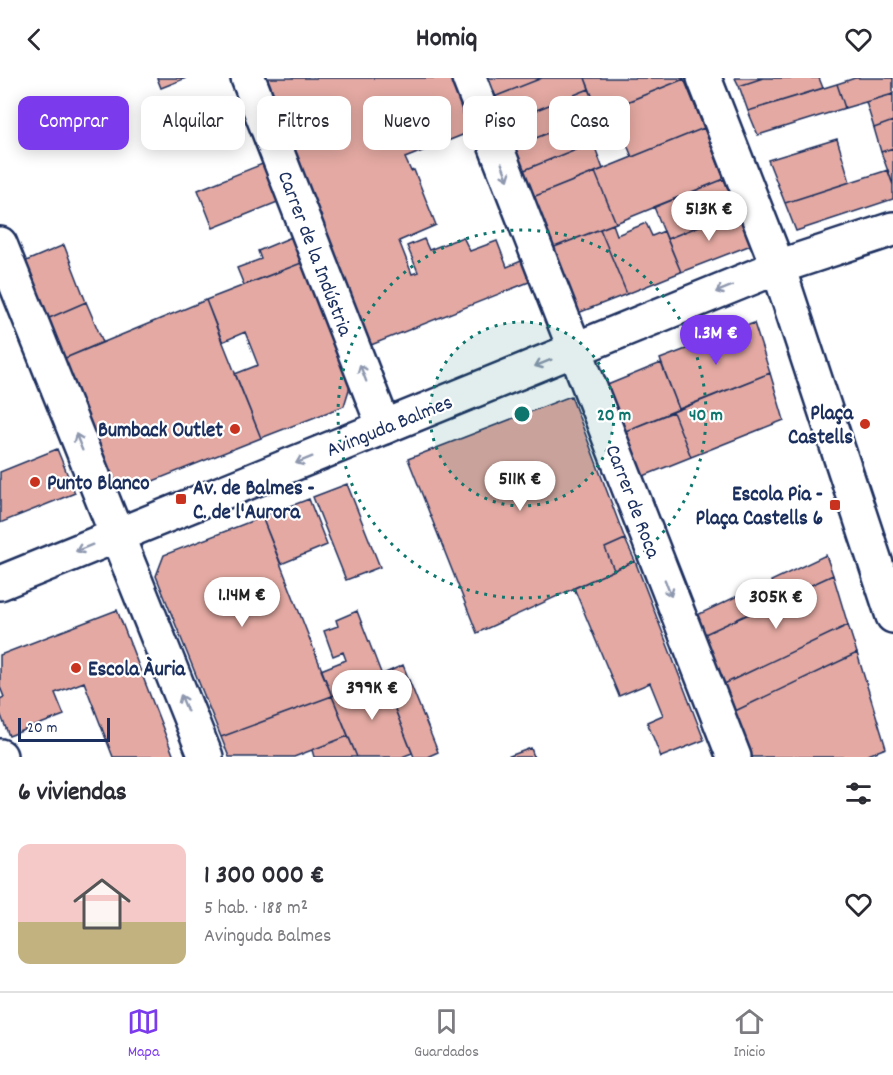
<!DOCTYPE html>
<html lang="es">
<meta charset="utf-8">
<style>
body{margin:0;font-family:Dekko,sans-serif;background:#f2f2f3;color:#2b2b33;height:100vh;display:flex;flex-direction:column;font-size:22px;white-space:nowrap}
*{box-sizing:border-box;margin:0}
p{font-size:20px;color:#7c7c81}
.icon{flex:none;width:33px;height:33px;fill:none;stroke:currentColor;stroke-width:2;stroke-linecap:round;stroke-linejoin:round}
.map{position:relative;height:679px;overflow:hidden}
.details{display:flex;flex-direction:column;background:#fff;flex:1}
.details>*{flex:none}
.guide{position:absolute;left:18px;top:18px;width:858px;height:54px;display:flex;gap:12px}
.scale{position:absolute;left:18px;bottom:15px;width:92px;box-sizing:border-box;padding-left:6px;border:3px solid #1b2f5e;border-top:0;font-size:16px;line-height:21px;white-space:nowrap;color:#1b2f5e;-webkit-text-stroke:4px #fff;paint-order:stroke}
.price{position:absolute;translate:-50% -51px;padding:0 14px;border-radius:21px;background:#fff;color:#222;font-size:20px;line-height:39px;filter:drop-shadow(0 2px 3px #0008)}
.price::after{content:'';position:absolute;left:50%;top:36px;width:18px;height:14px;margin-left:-9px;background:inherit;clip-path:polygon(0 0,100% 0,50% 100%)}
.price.current{background:#7c3aed;color:#fff}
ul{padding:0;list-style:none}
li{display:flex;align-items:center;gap:18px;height:150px;padding:0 18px}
li span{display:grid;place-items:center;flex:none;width:168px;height:120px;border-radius:12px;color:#555}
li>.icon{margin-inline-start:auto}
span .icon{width:72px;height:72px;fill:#fffc;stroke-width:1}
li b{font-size:26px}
h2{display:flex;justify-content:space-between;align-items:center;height:72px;padding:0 18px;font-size:26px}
.tag{padding:0 21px;border-radius:12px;background:#fff;box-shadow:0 3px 15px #0003;font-size:21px;line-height:54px}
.tag.current{background:#7c3aed;color:#fff}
header{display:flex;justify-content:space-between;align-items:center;height:78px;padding:0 18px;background:#fff;font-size:27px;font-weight:700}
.tabs{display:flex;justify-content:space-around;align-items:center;height:84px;border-top:2px solid #e1e1e2;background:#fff;font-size:16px;color:#7c7c81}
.tabs a{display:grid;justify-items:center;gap:3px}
.tabs .current{color:#7c3aed}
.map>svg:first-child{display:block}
</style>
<header><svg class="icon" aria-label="back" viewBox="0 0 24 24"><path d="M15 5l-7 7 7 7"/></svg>Homiq<svg class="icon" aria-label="heart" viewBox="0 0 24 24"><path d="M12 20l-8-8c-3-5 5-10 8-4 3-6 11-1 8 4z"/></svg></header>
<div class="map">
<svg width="893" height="679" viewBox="0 0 893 679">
<rect width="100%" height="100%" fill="#fff"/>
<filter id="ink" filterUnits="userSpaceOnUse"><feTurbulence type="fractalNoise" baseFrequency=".0167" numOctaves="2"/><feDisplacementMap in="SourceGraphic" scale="12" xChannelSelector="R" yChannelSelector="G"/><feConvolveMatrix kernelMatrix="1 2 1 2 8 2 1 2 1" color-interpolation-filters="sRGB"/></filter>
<g filter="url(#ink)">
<path fill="#e3a9a2" stroke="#1b2f5e" stroke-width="1.5" d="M157,0H186L161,10Z
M261,0H455L475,52L405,80L411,93L414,92L436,147L399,163L412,196L418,194L407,168L424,161L429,172L463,159L470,173L497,163L507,189L526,181L534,202L366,269Z
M486,0H542L494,19Z
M542,0H585L589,11L504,45L494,19Z
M585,0H684V1L599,35Z
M735,0H763L739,8Z
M763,0H819L823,10L748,33L739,8Z
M855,0H893V16L845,30L837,6Z
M684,1L704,50L632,79L612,30Z
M837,6L845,30L758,57L748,33Z
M589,11L599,35L513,69L504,45Z
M893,16V43L874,50L866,24Z
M584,41L593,64L522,93L513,69Z
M893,43V70L881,74L874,50Z
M704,50L724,101L616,145L595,94Z
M837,61L850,104L785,125L768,82Z
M593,64L603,91L533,119L522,93Z
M893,70V107L881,74Z
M265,85L280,123L213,150L198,112Z
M888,92L893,107V121L796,153L785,125Z
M595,94L616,145L552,170L533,119Z
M724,101L737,133L667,161L654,129Z
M737,133L751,167L681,194L667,161Z
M646,145L652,158L664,153L681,194L627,216L600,151L613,146L617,157Z
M600,151L627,216L578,235L552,170Z
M294,158L304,184L244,207L237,190L261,181L258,173Z
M64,167L86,224L47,241L24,184Z
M304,184L351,305L344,328L261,360L235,296L258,287L245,254L222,264L206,222Z
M206,222L261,360L133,411L111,402L63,281Z
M86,224L103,264L63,281L47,241Z
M754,245L770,295L679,331L660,281Z
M661,285L679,331L623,354L605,308Z
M770,295L784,342L691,379L673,334Z
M571,318L625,461L605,470L614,492L477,555L408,381Z
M673,334L691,379L641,399L623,354Z
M57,371L75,415L0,445V394Z
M347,406L380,489L346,502L313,419Z
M309,421L327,467L281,486L262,439Z
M262,439L332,618L221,659L156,498L164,477Z
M625,461L635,483L614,492L605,470Z
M826,477L833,497L779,522L771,503Z
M635,483L704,662L661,679L647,644L663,637L650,605L619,618L574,510Z
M833,497L848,547L722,607L703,557Z
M763,506L771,526L703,557L695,538Z
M117,532L174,679H113L84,604L55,615L64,637L9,658L0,635V621L4,619L0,609V577Z
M357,533L383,600L332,618L321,592L346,582L343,574L333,578L324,553L338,548L336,542Z
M848,547L857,575L733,634L722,607Z
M857,575L886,670L863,679H751L733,634Z
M403,587L438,674L427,679H414L381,597Z
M383,600L412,675L402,679H357L332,618Z
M332,618L348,658L294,679H229L221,659Z
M348,658L357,679H314L312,672Z
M531,670L534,679H507Z"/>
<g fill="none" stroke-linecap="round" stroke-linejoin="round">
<defs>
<path id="street" d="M248,0L384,349
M469,0L734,679
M0,166L206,679
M778,189L893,151
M0,678V679"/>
<path id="secondary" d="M704,0L778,189L893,538
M0,505L778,189"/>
</defs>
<use href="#street" stroke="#1b2f5e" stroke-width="38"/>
<use href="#secondary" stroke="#1b2f5e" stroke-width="38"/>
<use href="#street" stroke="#fff" stroke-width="33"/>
<use href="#secondary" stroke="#fff" stroke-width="33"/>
</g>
<defs><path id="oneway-shaft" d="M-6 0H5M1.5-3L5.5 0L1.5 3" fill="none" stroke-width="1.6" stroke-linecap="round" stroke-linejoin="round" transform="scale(1.5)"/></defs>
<g stroke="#8d97ae">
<use href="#oneway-shaft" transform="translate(505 94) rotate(69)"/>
<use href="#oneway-shaft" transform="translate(724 211) rotate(158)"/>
<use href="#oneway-shaft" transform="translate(543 285) rotate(158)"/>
<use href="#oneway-shaft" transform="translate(363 295) rotate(-111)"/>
<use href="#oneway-shaft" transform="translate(79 364) rotate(-112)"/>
<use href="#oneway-shaft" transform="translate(304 382) rotate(158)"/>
<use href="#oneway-shaft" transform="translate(84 470) rotate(158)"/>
<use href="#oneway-shaft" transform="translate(668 510) rotate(69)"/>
<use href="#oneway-shaft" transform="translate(184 625) rotate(-112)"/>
</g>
</g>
<circle cx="522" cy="336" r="92" fill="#0f766e" fill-opacity=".12"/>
<g fill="none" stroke="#0f766e" stroke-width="3" stroke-dasharray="3 6">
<circle cx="522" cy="336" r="92"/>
<circle cx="522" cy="336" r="184"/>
</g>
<g fill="#c8321e" stroke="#fff" stroke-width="2">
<circle cx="865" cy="346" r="6"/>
<circle cx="235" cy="351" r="6"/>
<circle cx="35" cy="404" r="6"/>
<rect x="175" y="415" width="12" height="12" rx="3"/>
<rect x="829" y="421" width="12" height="12" rx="3"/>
<circle cx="76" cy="590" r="6"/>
</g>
<g text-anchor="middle" stroke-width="4.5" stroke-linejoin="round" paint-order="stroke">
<g font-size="21" fill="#1b2f5e" stroke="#fff">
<text transform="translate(316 175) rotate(69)" y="7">Carrer de la Indústria</text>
<text transform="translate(389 347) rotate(-22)" y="7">Avinguda Balmes</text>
<text transform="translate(634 423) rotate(69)" y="7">Carrer de Roca</text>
</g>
<g font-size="21" font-weight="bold" fill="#1b2f5e" stroke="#fff" text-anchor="end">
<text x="853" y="341">Plaça<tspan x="853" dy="24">Castells</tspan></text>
<text x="223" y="358">Bumback Outlet</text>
<text x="47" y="411" text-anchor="start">Punto Blanco</text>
<text x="193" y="416" text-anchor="start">Av. de Balmes -<tspan x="193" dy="24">C. de l'Aurora</tspan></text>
<text x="823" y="422">Escola Pia -<tspan x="823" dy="24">Plaça Castells 6</tspan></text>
<text x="88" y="597" text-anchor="start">Escola Àuria</text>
</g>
</g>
<circle cx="522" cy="336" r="9" fill="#0f766e" stroke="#fff" stroke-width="3"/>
<g font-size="18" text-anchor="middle" font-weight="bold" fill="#0f766e" stroke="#fff" stroke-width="4.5" stroke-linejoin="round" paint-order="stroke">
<text x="614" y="342">20 m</text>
<text x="706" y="342">40 m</text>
</g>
</svg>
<div class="scale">20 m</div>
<b class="price" style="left:709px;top:164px">513K €</b>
<b class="price current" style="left:716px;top:288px">1.3M €</b>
<b class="price" style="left:520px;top:434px">511K €</b>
<b class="price" style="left:242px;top:550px">1.14M €</b>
<b class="price" style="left:776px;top:552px">305K €</b>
<b class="price" style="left:372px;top:643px">399K €</b>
<div class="guide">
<a class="tag current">Comprar</a>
<a class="tag">Alquilar</a>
<a class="tag">Filtros</a>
<a class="tag">Nuevo</a>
<a class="tag">Piso</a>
<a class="tag">Casa</a>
</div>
</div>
<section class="details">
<h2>6 viviendas<svg class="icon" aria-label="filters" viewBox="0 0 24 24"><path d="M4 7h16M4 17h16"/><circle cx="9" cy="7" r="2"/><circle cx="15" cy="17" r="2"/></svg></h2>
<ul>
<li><span style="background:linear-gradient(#f6c9c9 65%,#c2b280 0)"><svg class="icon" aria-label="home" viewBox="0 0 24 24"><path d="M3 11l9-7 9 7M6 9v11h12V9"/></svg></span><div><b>1 300 000 €</b><p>5 hab. · 188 m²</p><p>Avinguda Balmes</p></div><svg class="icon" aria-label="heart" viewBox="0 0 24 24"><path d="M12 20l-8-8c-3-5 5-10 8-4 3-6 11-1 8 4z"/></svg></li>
</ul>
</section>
<nav class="tabs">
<a class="current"><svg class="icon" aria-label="map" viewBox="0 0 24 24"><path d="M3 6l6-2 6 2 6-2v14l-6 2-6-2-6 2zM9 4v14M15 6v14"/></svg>Mapa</a>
<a><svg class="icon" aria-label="saved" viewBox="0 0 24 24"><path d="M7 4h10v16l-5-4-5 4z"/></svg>Guardados</a>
<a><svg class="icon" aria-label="home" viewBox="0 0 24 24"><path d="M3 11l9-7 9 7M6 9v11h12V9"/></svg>Inicio</a>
</nav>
